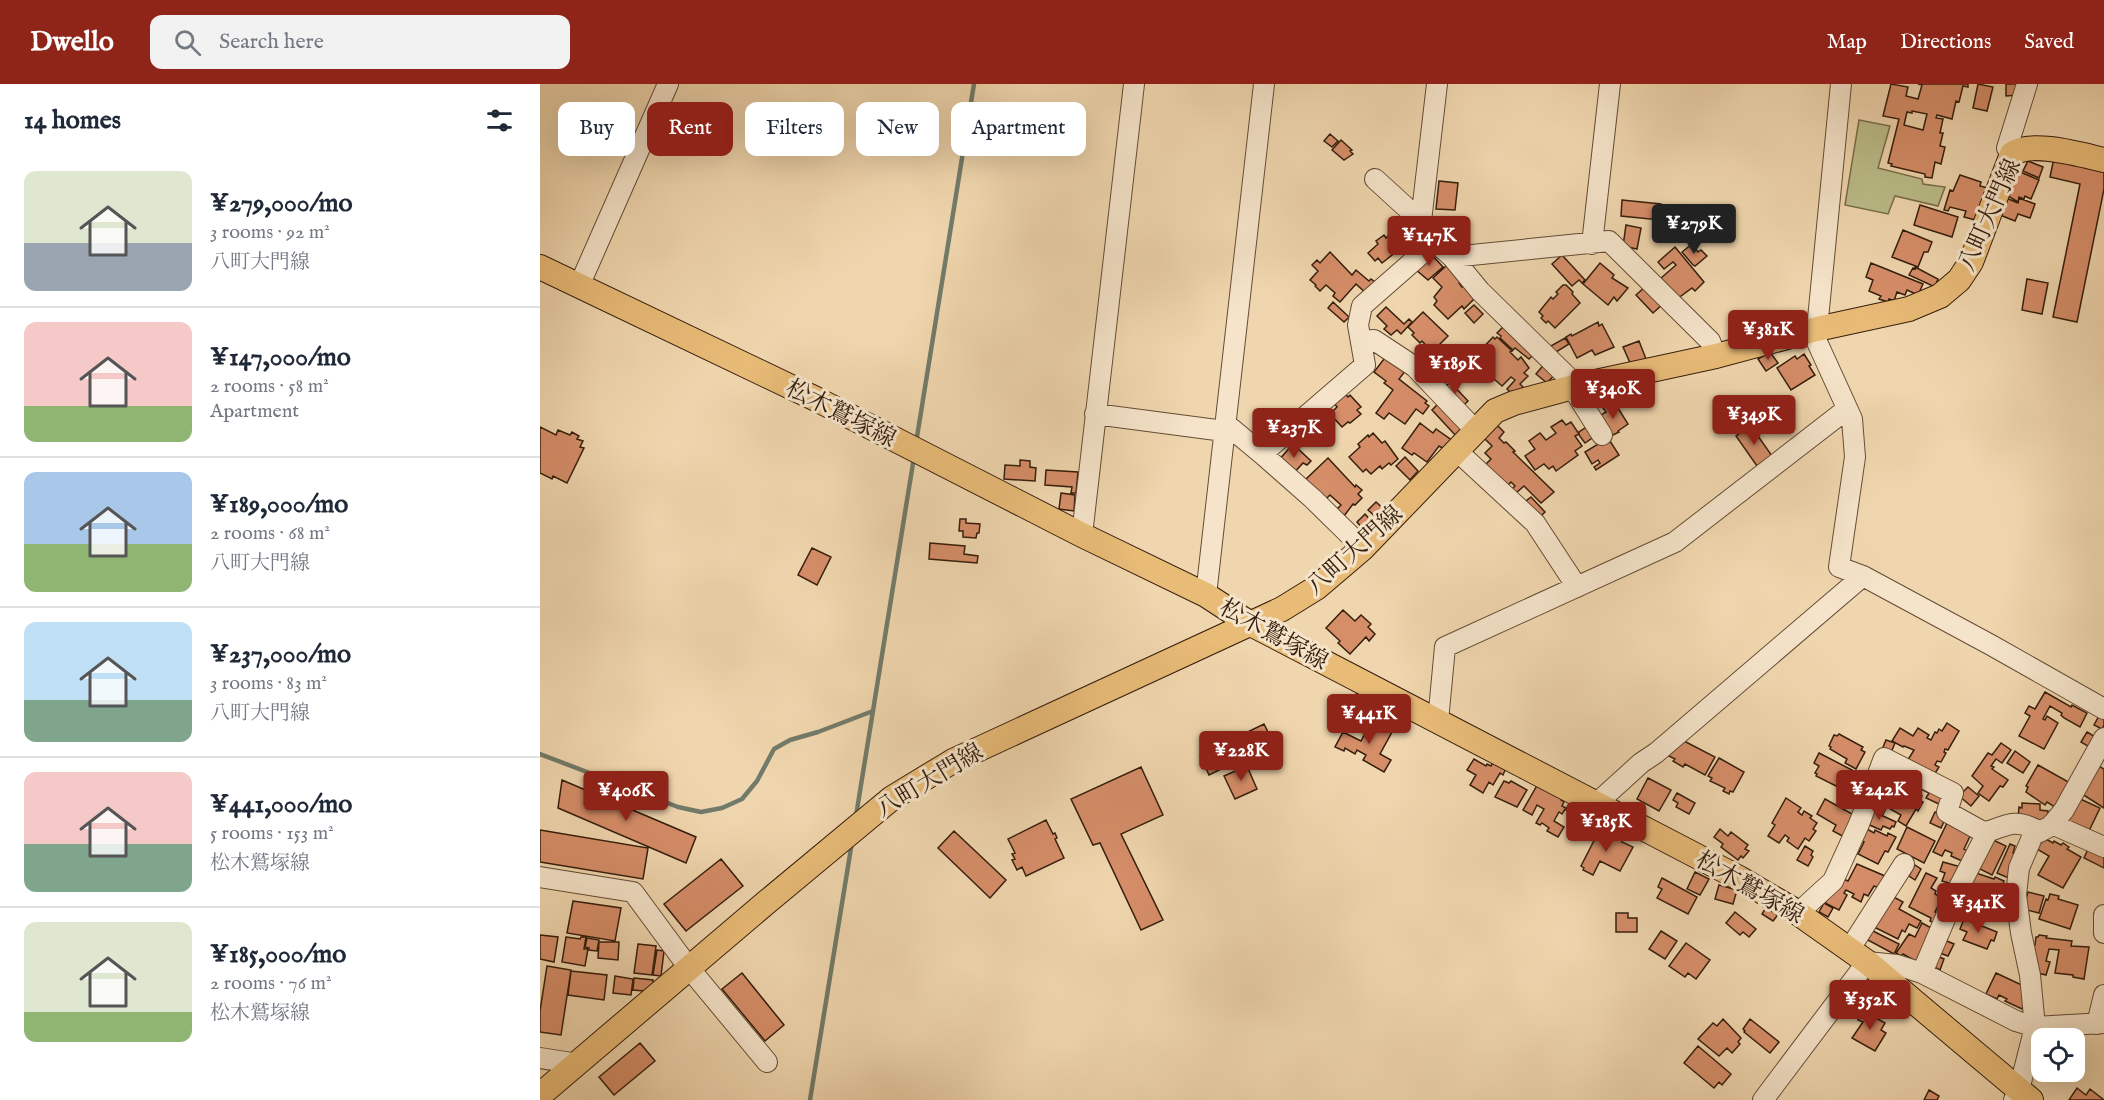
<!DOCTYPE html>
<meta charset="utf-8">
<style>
body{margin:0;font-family:"IM FELL English","Noto Serif JP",serif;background:#f2f2f3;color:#1f2937;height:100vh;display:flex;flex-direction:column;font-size:22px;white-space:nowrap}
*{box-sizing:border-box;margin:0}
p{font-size:20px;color:#747a83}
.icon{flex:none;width:33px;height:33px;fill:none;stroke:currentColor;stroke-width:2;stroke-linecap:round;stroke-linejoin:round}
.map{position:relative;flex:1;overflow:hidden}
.side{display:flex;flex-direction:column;background:#fff;width:540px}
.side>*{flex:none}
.top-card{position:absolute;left:18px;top:18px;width:570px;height:54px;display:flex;gap:12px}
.fabs{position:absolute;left:1491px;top:944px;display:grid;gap:12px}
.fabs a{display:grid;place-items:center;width:54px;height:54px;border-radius:12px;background:#fff;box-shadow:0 6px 24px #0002;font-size:30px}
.price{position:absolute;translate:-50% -51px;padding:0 14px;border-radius:6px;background:#8f2418;color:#fff;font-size:20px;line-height:39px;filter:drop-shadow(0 2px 3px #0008)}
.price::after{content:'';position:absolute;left:50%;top:36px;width:18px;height:14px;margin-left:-9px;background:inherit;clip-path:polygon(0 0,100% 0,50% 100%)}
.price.selected{background:#222;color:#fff}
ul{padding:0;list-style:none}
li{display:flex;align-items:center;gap:18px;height:150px;padding:0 24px}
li+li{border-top:2px solid #e0e1e3}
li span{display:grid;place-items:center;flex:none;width:168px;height:120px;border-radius:12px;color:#555}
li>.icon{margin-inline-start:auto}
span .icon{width:72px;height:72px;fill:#fffc;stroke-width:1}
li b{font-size:26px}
h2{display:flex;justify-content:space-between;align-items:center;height:72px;padding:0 24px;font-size:26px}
.tag{padding:0 21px;border-radius:12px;background:#fff;box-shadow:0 6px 24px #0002;font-size:21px;line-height:54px}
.tag.selected{background:#8f2418;color:#fff}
header{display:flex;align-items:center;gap:36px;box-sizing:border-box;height:84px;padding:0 30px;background:#8f2418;color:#fff}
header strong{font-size:28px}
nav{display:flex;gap:33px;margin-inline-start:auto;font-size:21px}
.search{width:420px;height:54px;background:#f2f2f3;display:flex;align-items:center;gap:15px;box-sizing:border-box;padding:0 21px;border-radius:12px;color:#747a83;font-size:22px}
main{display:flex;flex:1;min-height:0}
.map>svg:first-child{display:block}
</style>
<header>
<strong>Dwello</strong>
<div class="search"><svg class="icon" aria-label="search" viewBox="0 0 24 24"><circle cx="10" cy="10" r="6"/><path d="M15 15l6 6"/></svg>Search here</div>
<nav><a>Map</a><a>Directions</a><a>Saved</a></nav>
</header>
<main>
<section class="side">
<h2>14 homes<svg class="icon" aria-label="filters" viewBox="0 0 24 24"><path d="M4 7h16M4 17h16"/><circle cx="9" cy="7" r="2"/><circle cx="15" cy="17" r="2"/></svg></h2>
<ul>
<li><span style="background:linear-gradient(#dfe7d0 60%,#9aa5b1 0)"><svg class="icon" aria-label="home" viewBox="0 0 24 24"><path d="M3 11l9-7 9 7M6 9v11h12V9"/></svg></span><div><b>¥279,000/mo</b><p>3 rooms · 92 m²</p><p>八町大門線</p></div></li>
<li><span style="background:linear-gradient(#f6c9c9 70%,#8fb573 0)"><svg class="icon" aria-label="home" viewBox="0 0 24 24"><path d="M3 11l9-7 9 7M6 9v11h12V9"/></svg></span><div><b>¥147,000/mo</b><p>2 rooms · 58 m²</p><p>Apartment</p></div></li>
<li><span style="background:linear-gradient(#a9c7e8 60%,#8fb573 0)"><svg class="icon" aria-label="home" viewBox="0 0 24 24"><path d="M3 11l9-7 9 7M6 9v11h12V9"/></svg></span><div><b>¥189,000/mo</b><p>2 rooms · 68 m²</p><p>八町大門線</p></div></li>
<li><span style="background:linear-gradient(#bfe0f5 65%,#7fa58c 0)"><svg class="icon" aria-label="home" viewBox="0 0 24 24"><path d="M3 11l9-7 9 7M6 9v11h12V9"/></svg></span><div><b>¥237,000/mo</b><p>3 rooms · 83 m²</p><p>八町大門線</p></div></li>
<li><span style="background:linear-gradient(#f6c9c9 60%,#7fa58c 0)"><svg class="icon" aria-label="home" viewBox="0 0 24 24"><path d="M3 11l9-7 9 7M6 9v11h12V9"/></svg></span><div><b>¥441,000/mo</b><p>5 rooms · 153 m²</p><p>松木鷲塚線</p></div></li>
<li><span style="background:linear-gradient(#dfe7d0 75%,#8fb573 0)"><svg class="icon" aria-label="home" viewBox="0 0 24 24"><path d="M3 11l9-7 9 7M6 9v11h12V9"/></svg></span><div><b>¥185,000/mo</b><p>2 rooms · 76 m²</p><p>松木鷲塚線</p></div></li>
</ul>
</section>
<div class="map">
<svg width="1564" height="1016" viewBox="0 0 1564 1016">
<rect width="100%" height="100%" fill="#f0d6ae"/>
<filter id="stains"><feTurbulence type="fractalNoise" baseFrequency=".00333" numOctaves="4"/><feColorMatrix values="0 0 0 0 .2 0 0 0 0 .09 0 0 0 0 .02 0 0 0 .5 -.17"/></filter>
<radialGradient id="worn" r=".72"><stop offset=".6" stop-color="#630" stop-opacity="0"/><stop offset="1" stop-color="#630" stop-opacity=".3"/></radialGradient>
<path fill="#bbbd89" stroke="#786e4b" stroke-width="1.5" d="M1319,36L1350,42L1338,84L1382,95L1383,100L1405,103L1398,122L1355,112L1348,130L1305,121Z"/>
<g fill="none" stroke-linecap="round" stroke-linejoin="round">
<path stroke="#727b6a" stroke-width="4.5" d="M376,359L434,0
M0,670L138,723L161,728L182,724L202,715L217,697L234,665L250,656L278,648L333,627
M316,732L374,373
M270,1016L312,758"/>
</g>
<path fill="#d68e69" stroke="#351e0d" stroke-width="1.5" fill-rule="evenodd" d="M1351,0L1368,3L1366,12L1378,15L1382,1L1378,0H1428V3L1423,2L1419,18L1416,17L1412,35L1397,31L1396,34L1403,35L1400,49H1403L1400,62L1405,63L1401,80L1395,78L1392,94L1385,93V90L1351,82L1352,80L1348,79L1359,35L1343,32ZM1372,27L1387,30L1383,46L1364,41L1367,28L1372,29Z
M1438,0L1453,3L1447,27L1433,24Z
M1466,0H1479V11L1466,12Z
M790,50L798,57L792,63L784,57Z
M801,56L812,66L810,67L813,70L804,76L792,66Z
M1514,74L1564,84V105L1537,238L1513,233L1540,100L1510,93Z
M1488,77L1503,83L1499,94L1483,87Z
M1478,87L1499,96L1491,115L1485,112L1484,115L1479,113L1478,118L1468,112Z
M1420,91L1441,98L1440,102L1448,104L1439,137L1424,133L1426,127L1410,123L1408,127L1404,126L1410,106L1413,107Z
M899,97L918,99L915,126L896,125Z
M1466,114L1478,119L1479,114L1495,120L1490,134L1478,130L1475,137L1460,131Z
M1082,116L1121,120L1120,136L1081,132Z
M1380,121L1418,133L1412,153L1374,141Z
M865,132L871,137L867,141L878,153L869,162L852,145Z
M1086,141L1101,144L1097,165L1083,162Z
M1363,146L1392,158L1388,168H1384L1378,183L1352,173Z
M850,150L861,164L842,179L838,174L835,177L828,169L838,160L836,157L844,151L846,154Z
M1152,160L1158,168L1161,166L1167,172L1155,182L1153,181L1142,168Z
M1135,163L1164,198L1155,207L1152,204L1137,215L1121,194L1136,181L1133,178L1124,185L1118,178Z
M790,168L812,191L816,186L829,197L831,195L835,198L827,210L816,200L800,218L793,212L795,209L786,201L780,207L775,202L776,201L770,196L778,187L772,181L777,176L780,179Z
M891,170L903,183L888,196L875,185Z
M1022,171L1045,196L1042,199L1039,196L1032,202L1012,180Z
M1060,179L1074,191L1072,194L1088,204L1077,217L1074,213L1068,221L1043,200Z
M1331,179L1383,200L1378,211L1367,206L1365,211L1357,208L1354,217L1349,215L1348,218L1339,215L1341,212L1329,207L1333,196L1326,193Z
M907,181L922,196L919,199L922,203L924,201L937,212L924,225L922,222L908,235L894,221L897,217L894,213L902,203L893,194Z
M1375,183L1398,195L1395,203L1369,191L1373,184L1375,185Z
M1487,195L1508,199L1502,230L1482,226Z
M1023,201H1026L1033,208L1032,210L1040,219L1015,244L1008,237L1006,239L1001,234L1003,232L999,228L1011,213L1013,215L1018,210L1016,208Z
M1106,202L1124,219L1113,229L1096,211Z
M793,218L809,233L804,238L788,224Z
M934,221L943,230L934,239L925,229Z
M846,223L864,240L869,235L872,238L861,250L857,246L851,251L844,245L847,242L837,232Z
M883,228L908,252L892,268L882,257L880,259L872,251L874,249L868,243Z
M1058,238L1059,242L1062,240L1074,263L1055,271L1052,266L1037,274L1026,253L1031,250L1032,252Z
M965,241L995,269L989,275L975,264L973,266L960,254L961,252L957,249Z
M953,253L955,255L957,253L972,267L970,268L978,276L981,273L989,284L984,289L988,292L980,300L983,303L974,312L967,305L975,296L971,293L962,302L945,287L939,294L930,285L944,270L940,267Z
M1025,254L1029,260L1013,270L1009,263Z
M1099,257L1106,275L1091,281L1083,263Z
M1230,268L1238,279L1226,287L1218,275Z
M1264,270L1271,281L1269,282L1275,291L1251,306L1237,284L1255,272L1257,275Z
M847,271L866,286L859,295L887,317L885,319L889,322L883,330L876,325L865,340L849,329L844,335L836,329L853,306L844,299L846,297L834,288Z
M1006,278L1017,288L1007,299L996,290Z
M910,298L928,317L921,324L903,305Z
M805,310L808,313L810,311L821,323L817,326L821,330L810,339L808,338L802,343L790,330L797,323L794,319Z
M901,317L923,347L917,353L892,326Z
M1071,319L1075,325L1078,324L1088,340L1078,347L1079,348L1071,352L1061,334V331L1066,328L1063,324Z
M1022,336L1026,341L1031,338L1039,350L1035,352L1042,362L1035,367L1038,371L1016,387L1013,382L1009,385L1004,380L995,386L985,372L995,365L989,357L1000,349L1006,356L1016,349L1011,343Z
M880,339L893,349L896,345L913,357L906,366L899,362L887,378L874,369L872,371L862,364Z
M955,339L964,348L959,354L964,359L966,358L975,367L973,368L1014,408L1001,419L984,402L976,409L972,405L975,402L971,398L966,403L944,382L951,375L945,369L952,362L942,352Z
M1048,342L1055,352L1045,359L1039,351V348Z
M1211,342L1232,372L1217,382L1196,352Z
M0,343L16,351L18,346L30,351L32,348L39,352L37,355L43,357L40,363L44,364L27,399L13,392L12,395L0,389Z
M833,349L842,359L845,357L858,375L851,381L849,379L842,385L840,382L831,390L826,385L823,388L809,373L820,363L818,360L828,351L829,353Z
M1068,354L1079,371L1056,386L1054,383L1060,379L1058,376L1052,380L1045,368Z
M753,360L771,377L767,381L763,379L753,390L738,377Z
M865,373L878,387L870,396L856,382Z
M788,374L815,403L816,401L822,406L818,410L822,414L815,421L813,420L804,432L797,425L801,421L790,411L786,415L765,396Z
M480,376L490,377V383L496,384L495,397L464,395L465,381L480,382Z
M506,386L538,388L536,409H531L532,403L505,401Z
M521,409L535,411L534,427L519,425Z
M991,413L1005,428L998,435L982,420Z
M836,418L846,427L838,435L828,426Z
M825,430L832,438L823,445L817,438Z
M420,435H426V439L440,440L439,449H437L436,454L423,453V447H419Z
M390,459L425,462L424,470L438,472L437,479L389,475Z
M272,464L291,473L277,501L258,491Z
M803,526L815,537L821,531L831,540L828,543L835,550L829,557L826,553L810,570L798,559L800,557L786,544Z
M818,607L824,611L818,622L811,619Z
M1505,608L1531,623L1532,621L1547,629L1540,643L1524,634L1521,631L1522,629L1510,622L1503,635L1505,636L1507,632L1518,639L1504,665L1479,652L1490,632L1485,629L1489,622L1495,625Z
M816,628L824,632L815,646L808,641Z
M1560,630L1564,632V641L1562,645L1554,641Z
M824,635L830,638L824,649L818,645Z
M832,636L844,640L842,643L852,648L840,670L851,676L844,688L823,676L826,671L817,666L815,670L805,664L804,667L795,663L803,648L821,657Z
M1407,639L1419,647L1408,666L1405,665L1404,668L1406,669L1401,678L1397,677L1395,681L1399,683L1392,694L1366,679L1374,666L1364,662L1363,663L1352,657L1360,644L1373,652L1378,644L1389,651L1387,654L1391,656L1395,648L1397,649L1399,645L1402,647Z
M724,640L737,666L734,667L738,676L726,682L718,667L669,691L660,671Z
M1547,648L1557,654L1551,664L1541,658Z
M1299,650L1323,663L1321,666L1325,668L1316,685L1305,679L1307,675L1290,665L1291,663L1289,662L1294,651L1297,652Z
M1346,656L1355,659L1350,671L1341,668Z
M1144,657L1175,673L1165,691L1145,680L1143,683L1133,677L1135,675L1129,672L1130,666Z
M1461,659L1471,666L1462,679L1456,675L1451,682L1454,683L1452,685L1468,696L1463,703L1460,702L1449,717L1438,709L1443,702L1432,692L1448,669L1452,671Z
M1475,667L1490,678L1483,689L1467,679Z
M1279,669L1312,686L1307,694L1311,697L1307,703L1304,701L1302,705L1276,692L1277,690L1275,689L1279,682L1274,679Z
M955,674L966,684L963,691L960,689L953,701L949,698L943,709L930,701L936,691L927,686L934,675L946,682L947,680L951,682Z
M1179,674L1204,688L1193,708L1190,707L1189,710L1183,707L1185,704L1170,697L1172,694L1168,692Z
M1498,681L1532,700L1518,725L1507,718L1505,721L1486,708L1488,703L1486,702Z
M1557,681L1564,685V724L1542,710Z
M707,682L717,705L695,715L684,692Z
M601,683L623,731L581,750L623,836L601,846L560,759L553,761L531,715Z
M1108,694L1131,706L1119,727L1097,715Z
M1345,694L1352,698L1356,695L1362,698L1363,696L1370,700L1366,706L1382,712L1380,716L1383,718L1378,727L1376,725L1366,742L1358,737L1361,731L1347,723L1343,730L1331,723L1337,711L1345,715L1352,703L1343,698Z
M1377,694L1407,709L1401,721L1386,714L1389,709L1373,701Z
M22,696L156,753L146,779L18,724Z
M964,697L969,699L971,697L987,706L977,723L955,713Z
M999,698L1023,712L1021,716L1024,718L1022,722L1026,724L1022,730L1019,728L1014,737L1024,743L1018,753L1007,747L1009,744L1002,739L1000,741L996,739L1004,725L997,721L992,731L983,726Z
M1428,703L1439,712L1431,722L1419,712Z
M1137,709L1155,719L1149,730L1136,723L1138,719L1133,716Z
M1536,713L1560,724L1547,751L1523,740Z
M1246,714L1261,724L1258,728L1262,731L1264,727L1272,732L1270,734L1277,739L1273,745L1276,747L1269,757L1265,754L1258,765L1247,757L1249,754L1245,751L1239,759L1228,752L1235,741L1232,739Z
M1285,715L1314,731L1304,753L1293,747L1296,741L1277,730Z
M1032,716L1043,722L1037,731L1026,726Z
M1482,719L1500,720V726L1508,727L1507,736L1478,735L1479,723L1482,724Z
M1330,726L1356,738L1354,743L1352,742L1350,745L1343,742L1341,746L1325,739Z
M1395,728L1406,733L1401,744L1390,739Z
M1409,735L1432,748L1424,765L1427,767L1422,777L1411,772L1412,769L1405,766L1402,772L1393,768Z
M506,736L513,750L515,749L517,754L515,755L524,774L486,792L482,783L477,786L472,776L475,775L472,770L475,769L468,755Z
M1367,743L1395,757L1384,779L1357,765Z
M1060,745L1083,756L1082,758L1093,763L1080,787L1060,777L1053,791L1043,786L1044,784L1041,782Z
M1180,745L1188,752L1191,748L1208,761L1205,765L1209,767L1203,774L1201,772L1198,776L1181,763L1183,760L1174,753Z
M1327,745L1334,749L1335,746L1347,752L1348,749L1356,753L1348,768L1345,767L1338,780L1318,770L1324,758L1321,757Z
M0,746L108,764L103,795L0,778Z
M414,747L466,796L450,814L398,764Z
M1504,754L1513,759L1514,757L1521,761L1523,759L1529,763L1527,765L1541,773L1523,804L1498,791L1509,772L1497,765Z
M1451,755L1466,762L1452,791L1438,784Z
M1470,760L1475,762L1473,769L1478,771L1471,795L1457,789Z
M1265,762L1273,767L1271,771L1273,773L1268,782L1257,776Z
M1549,763L1564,771V784L1544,774Z
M181,775L203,802L146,847L124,820Z
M1403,778L1421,783L1415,801L1402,797L1405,789L1400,787Z
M1317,780L1345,792L1339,804L1334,802L1328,812L1324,810L1321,818L1312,813L1314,810L1306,806L1304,809L1307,811L1299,826L1285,819L1301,794L1308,797Z
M1375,781L1381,785L1375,796L1369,792Z
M1155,788L1169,795L1160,811L1147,805Z
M1386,789L1397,794L1391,804L1396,807L1395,810L1402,814L1395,828L1402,832L1397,840L1390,837L1391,834L1369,823Z
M1436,789L1454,795L1455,793L1464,797L1463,800L1469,803L1464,813L1461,811L1455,827L1441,821L1443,815L1438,812L1435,819L1425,814Z
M1122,794L1157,813L1148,830L1117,814L1122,805L1118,803Z
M1179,801L1197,806L1193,820L1175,815Z
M1488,808L1504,812L1499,829L1483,825Z
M1510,810L1519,812L1518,815L1538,821L1530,845L1499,835L1506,815L1508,816Z
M1350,811L1363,818L1359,825L1381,837L1377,844L1369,840L1365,848L1362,846L1358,855L1332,842Z
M33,817L81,824L75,857L27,849Z
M1284,819L1293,824L1288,833L1279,828Z
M1228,820L1240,828L1233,837L1222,830Z
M1195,828L1216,845L1209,853L1203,848L1200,851L1186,839Z
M1076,829H1088V834H1097V848H1076Z
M1424,835L1457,848L1454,857L1451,856L1447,865L1423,856L1427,848L1420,845Z
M1382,839L1395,846L1379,879L1363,870L1361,872L1356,869L1369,850L1375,853Z
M1329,845L1359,860L1354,870L1324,854Z
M1121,847L1137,857L1125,875L1109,865Z
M0,851L18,853L14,878L0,875Z
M1499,851L1507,852L1506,854L1532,857L1531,862L1549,863L1544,895L1533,893V891L1515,889L1519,866L1509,865L1506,877L1510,878L1506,891L1494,888L1492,861H1495L1496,853H1498Z
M26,853L40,855L41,853H46L44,865H48L45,882L22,878Z
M47,854L59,856L57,867L48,866L49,864L45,863Z
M1402,855L1414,860L1408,872L1397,868Z
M59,858H79L78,876L58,874Z
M1146,859L1170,876L1156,895L1148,889L1145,893L1129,882Z
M98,860L116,862L112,891L94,889Z
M117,866L124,867L121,892L113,891Z
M1395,871L1404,875L1400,886L1392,882Z
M7,882L31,886L21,951L0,948V927Z
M31,887L67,891L64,916L28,911Z
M202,889L244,941L225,957L182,905Z
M1456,889L1486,903V915L1482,925L1465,917L1467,915L1459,911L1457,915L1446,910Z
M75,892L93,895L91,911L73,909Z
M94,894L113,896V900L104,907L93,906Z
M1324,927L1345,939L1341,946L1346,949L1335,967L1312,954L1323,938L1318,936Z
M1183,935L1201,954L1198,958L1200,960L1192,969L1187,964L1179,972L1158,955L1173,939L1177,942Z
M1210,935L1239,958L1230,969L1204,948L1205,947L1203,945Z
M100,959L115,977L74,1011L59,993Z
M1158,962L1191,990L1182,1001L1179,998L1174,1004L1144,979Z
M1537,1004L1546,1011L1550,1005L1564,1016H1529Z
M1389,1006L1399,1012L1397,1016H1384Z"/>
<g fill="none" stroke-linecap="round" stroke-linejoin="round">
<defs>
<path id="minor" d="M1301,0L1277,245V258L1312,335L1315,373L1299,483L1323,492L1451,561L1564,625
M1472,70L1467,64L1487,0
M835,95L881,137L895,158L912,173L940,207L1037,302
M881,137L897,0
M1052,160L1070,0
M912,173L1069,157L1170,257L1176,272
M39,202L128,0
M821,257L834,256L875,283L936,347
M1029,304L1037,311L1062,351
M555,330L684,347
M685,344L692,345L722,370
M917,367L995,439L1037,503
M542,451L594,0
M823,464L772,414L722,370L825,281L818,241L822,222L895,158
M666,511L724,0
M898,637L905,563L1135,458L1307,325
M1057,719L1101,679L1116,669L1323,492
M1512,740L1564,763
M0,793L93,808L149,884L227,978
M1258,829L1293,797L1319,740L1344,674L1413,709L1407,728L1445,749C1468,740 1477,734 1500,748
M1564,831V849
M1309,866L1364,780
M1382,889L1416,809L1448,747
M1557,940L1564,911
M0,974L38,980
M1223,1016L1327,878L1357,881L1382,889L1476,937L1495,943L1564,939
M1474,1016L1479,1006L1495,943L1490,891L1481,849L1476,811L1479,784L1493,751L1511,742L1524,726L1564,654"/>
<path id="major" d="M0,183L276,315L542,451L666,511L709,539L1199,794L1252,825L1327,878L1491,1016
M0,1011L228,817L352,714L413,677L742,525L776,504L823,464L955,327L974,319L1037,302L1176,272L1277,245L1369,225L1400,212L1419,196L1431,178L1472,70C1491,56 1542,71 1564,76"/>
</defs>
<use href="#minor" stroke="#644c35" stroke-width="22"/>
<use href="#major" stroke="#351e0d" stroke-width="26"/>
<use href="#minor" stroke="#f5e4ca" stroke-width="20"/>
<use href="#major" stroke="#e8bb77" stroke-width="24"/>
</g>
<g text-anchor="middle" stroke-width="6" stroke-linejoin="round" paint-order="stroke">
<g font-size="24" fill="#351e0d" stroke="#f5e4ca">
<text transform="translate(1449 131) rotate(-66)" y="8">八町大門線</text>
<text transform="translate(301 329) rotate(27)" y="8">松木鷲塚線</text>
<text transform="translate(814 466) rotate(-42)" y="8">八町大門線</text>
<text transform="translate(734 550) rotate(29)" y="8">松木鷲塚線</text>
<text transform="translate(389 696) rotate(-31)" y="8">八町大門線</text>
<text transform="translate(1210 803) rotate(30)" y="8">松木鷲塚線</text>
</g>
</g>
<rect width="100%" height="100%" filter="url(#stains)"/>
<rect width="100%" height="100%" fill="url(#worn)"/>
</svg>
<div class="fabs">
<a><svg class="icon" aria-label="locate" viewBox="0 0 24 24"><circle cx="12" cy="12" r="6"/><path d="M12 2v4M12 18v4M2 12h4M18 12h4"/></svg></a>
</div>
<b class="price selected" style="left:1154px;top:171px">¥279K</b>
<b class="price" style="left:889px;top:183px">¥147K</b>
<b class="price" style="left:1228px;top:277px">¥381K</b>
<b class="price" style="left:915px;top:311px">¥189K</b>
<b class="price" style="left:1073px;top:336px">¥340K</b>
<b class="price" style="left:1214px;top:362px">¥349K</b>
<b class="price" style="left:754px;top:375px">¥237K</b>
<b class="price" style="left:829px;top:661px">¥441K</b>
<b class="price" style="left:701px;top:698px">¥228K</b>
<b class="price" style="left:1339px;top:737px">¥242K</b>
<b class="price" style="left:86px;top:738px">¥406K</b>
<b class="price" style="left:1066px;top:769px">¥185K</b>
<b class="price" style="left:1438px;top:850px">¥341K</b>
<b class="price" style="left:1330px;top:947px">¥352K</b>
<div class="top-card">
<a class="tag">Buy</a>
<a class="tag selected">Rent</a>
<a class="tag">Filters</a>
<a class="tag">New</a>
<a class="tag">Apartment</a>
</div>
</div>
</main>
